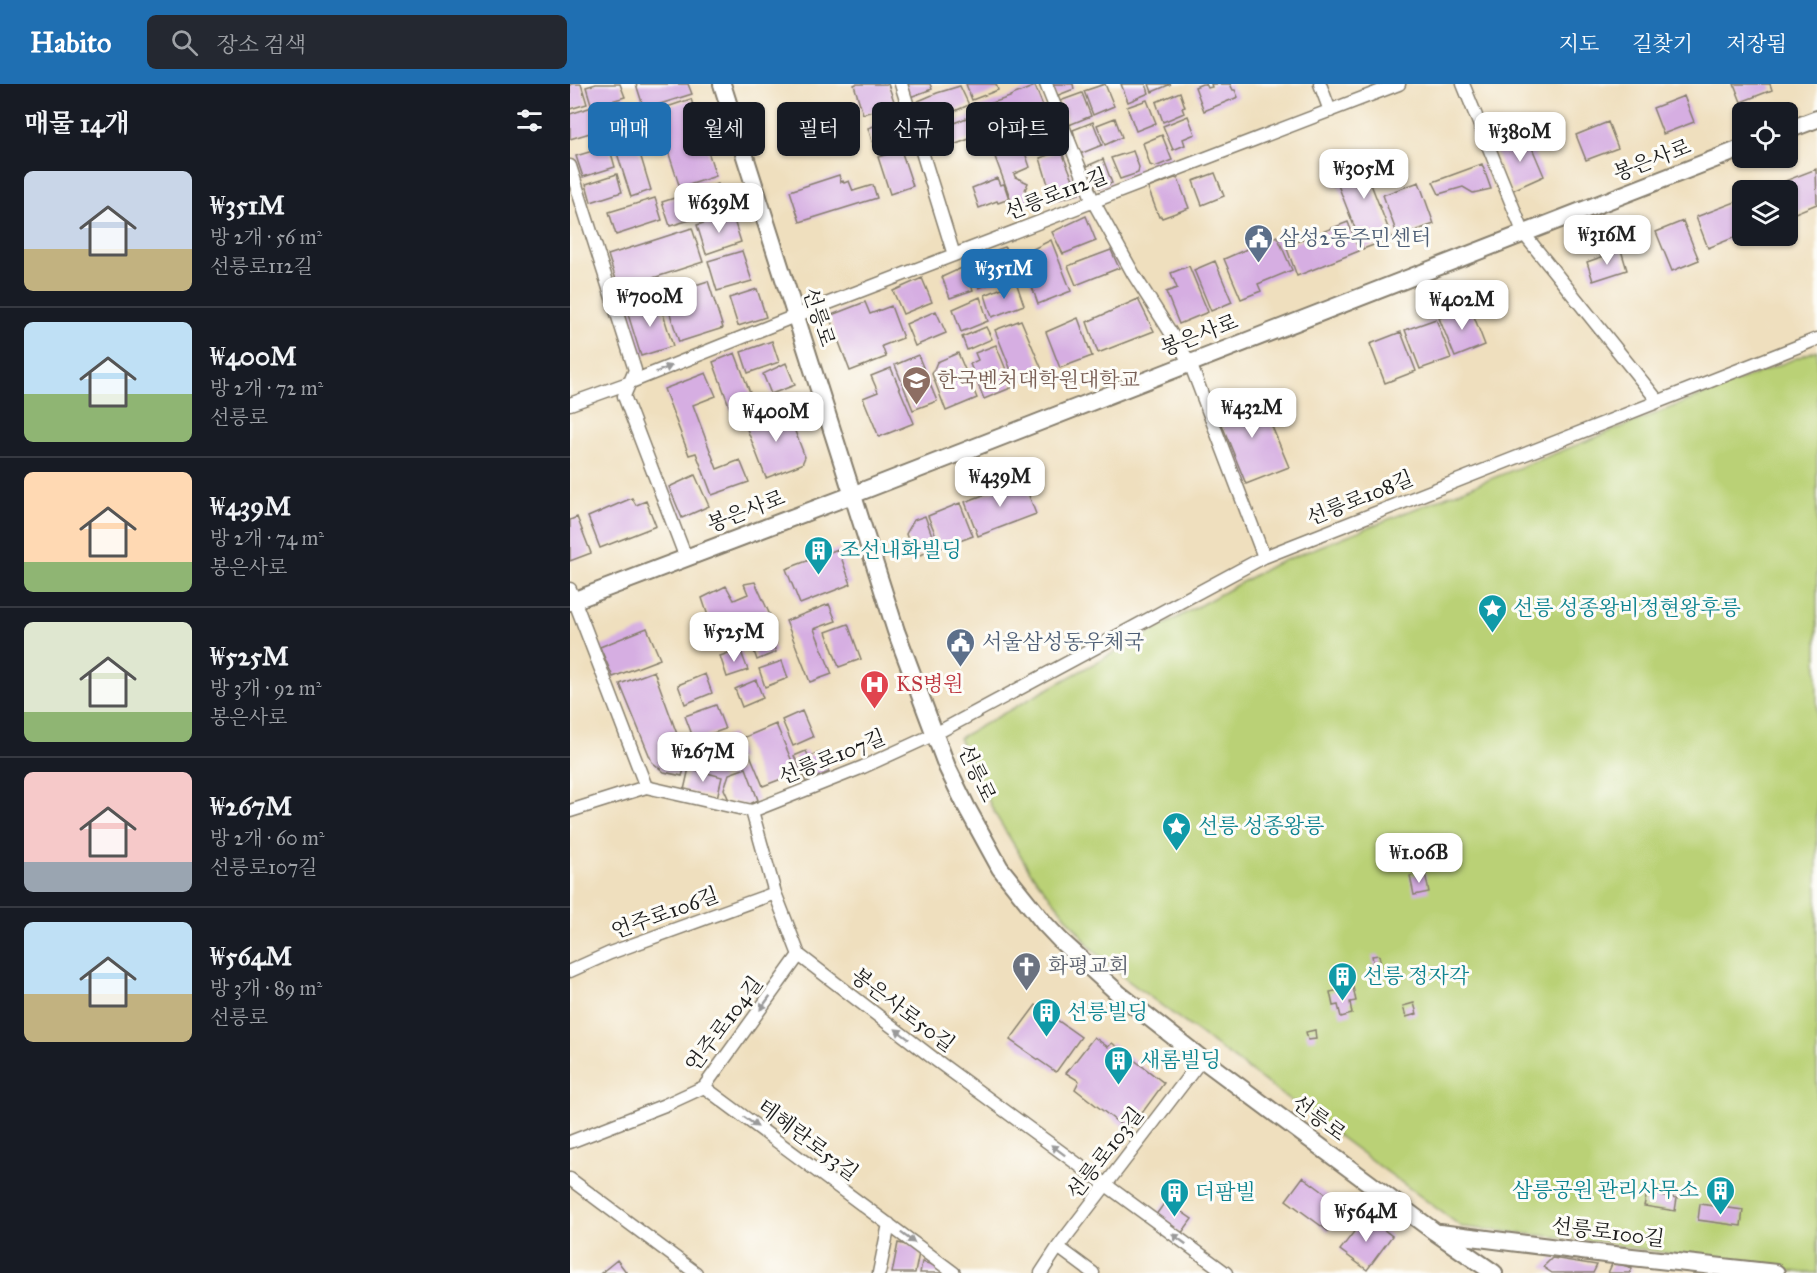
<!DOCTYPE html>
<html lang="ko">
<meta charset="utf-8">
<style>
body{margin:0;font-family:"IM FELL Great Primer","Noto Serif KR",serif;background:#242831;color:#f1f3f6;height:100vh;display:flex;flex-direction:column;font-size:22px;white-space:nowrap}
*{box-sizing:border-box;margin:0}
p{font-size:20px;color:#9ea1a6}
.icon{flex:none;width:33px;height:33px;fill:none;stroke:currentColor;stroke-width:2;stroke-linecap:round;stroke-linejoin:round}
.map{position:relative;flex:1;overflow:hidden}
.details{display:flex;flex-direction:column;background:#171b24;width:570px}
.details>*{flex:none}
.banner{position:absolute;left:18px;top:18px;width:570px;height:54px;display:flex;gap:12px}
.controls{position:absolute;left:1162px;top:18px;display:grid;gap:12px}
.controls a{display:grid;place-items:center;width:66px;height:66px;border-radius:9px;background:#171b24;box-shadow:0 2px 4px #0004;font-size:30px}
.price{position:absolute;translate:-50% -51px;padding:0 14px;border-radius:12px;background:#fff;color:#222;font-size:20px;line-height:39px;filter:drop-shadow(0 2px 3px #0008)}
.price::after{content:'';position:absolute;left:50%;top:36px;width:18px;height:14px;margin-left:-9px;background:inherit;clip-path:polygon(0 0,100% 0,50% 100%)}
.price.active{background:#1f6fb2;color:#fff}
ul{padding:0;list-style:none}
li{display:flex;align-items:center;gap:18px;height:150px;padding:0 24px}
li+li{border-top:2px solid #363941}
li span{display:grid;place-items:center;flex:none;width:168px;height:120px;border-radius:9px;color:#555}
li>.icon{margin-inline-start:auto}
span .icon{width:72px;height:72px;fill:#fffc;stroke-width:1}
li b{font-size:26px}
h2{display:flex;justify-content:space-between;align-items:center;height:72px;padding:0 24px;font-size:26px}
.pill{padding:0 21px;border-radius:9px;background:#171b24;box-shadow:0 2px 4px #0004;font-size:21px;line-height:54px}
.pill.active{background:#1f6fb2;color:#fff}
header{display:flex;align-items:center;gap:36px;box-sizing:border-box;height:84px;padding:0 30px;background:#1f6fb2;color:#fff}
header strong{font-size:28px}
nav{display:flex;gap:33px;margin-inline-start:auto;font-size:21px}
.search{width:420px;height:54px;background:#242831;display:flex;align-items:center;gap:15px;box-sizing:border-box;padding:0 21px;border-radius:9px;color:#9ea1a6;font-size:22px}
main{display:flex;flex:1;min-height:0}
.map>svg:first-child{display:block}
</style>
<header>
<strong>Habito</strong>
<div class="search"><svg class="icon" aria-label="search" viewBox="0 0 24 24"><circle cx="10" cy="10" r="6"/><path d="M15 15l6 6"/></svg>장소 검색</div>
<nav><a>지도</a><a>길찾기</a><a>저장됨</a></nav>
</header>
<main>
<section class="details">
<h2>매물 14개<svg class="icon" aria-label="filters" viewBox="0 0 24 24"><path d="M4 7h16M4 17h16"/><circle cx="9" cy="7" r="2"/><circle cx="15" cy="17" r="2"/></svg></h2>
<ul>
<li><span style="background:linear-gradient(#c9d6e8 65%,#c2b280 0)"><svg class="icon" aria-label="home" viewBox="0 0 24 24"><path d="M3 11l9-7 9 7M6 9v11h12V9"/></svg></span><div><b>₩351M</b><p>방 2개 · 56 m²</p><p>선릉로112길</p></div></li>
<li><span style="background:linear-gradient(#bfe0f5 60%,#8fb573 0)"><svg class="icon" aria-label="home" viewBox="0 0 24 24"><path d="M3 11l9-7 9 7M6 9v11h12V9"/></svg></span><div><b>₩400M</b><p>방 2개 · 72 m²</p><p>선릉로</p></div></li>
<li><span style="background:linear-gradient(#ffd9b3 75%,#8fb573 0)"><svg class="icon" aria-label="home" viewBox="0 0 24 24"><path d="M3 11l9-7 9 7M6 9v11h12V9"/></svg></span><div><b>₩439M</b><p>방 2개 · 74 m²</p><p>봉은사로</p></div></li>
<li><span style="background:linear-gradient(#dfe7d0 75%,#8fb573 0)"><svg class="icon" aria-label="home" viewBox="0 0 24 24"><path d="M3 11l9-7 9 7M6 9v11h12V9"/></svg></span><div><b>₩525M</b><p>방 3개 · 92 m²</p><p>봉은사로</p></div></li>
<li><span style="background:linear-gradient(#f6c9c9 75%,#9aa5b1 0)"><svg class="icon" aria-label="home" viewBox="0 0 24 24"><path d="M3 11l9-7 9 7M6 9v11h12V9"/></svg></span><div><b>₩267M</b><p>방 2개 · 60 m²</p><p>선릉로107길</p></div></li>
<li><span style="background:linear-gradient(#bfe0f5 60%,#c2b280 0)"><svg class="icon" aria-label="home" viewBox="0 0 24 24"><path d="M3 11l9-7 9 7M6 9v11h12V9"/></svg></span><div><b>₩564M</b><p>방 3개 · 89 m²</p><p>선릉로</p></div></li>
</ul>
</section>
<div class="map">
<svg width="1247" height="1189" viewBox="0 0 1247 1189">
<rect width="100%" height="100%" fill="#fdfcf7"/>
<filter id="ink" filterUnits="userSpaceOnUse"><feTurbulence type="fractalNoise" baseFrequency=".0167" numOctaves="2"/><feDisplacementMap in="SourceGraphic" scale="12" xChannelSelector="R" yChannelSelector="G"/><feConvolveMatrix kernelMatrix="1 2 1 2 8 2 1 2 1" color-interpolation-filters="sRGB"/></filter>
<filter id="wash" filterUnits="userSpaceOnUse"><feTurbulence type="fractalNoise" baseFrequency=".008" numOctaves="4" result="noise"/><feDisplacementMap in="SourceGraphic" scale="24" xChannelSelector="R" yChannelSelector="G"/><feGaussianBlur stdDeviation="1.35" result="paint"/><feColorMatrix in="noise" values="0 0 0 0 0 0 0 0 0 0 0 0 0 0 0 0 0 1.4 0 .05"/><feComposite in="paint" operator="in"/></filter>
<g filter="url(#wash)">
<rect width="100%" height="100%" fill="#efdfbe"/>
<path fill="#bad176" stroke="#6b7649" stroke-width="1.5" d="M1247,266V1189H1234L1055,1163L1035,1158L892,1143L557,896L522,865L460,787L425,730L389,654L703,481Z"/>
<g id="blocks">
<path fill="#d6aee2" d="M0,0H11L17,20L0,25Z
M26,0H50L55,13L22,23L16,3Z
M66,0H118L122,10L74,25Z
M286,0H318L325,20L293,30L284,1Z
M335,0H360L362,5L340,13Z
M396,0H426L428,6L402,16Z
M479,0H503L504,5L486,12Z
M535,0L544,22L523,31L514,7Z
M551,0H576L579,9L558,18Z
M579,0H601L582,8Z
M632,0H636L638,4L642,3L641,0H660L663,6H665L668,13L634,27L625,3Z
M1164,0H1200L1202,6L1171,18Z
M390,2L399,21L356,39H352L346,18L367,9Z
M465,2L479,37L421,60L407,24L440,13V12Z
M610,8L615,23L612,24L614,29L593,38L586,18Z
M512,9L521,32L499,41L490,17Z
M1114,12L1124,38L1093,50L1083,24Z
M121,15L146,92L110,104L85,27Z
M577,16L586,39L566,47L557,23Z
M50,21L59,47L35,54L27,28Z
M22,23L30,46L0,55V30Z
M404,31L412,50L363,69L356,50Z
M618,32L625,50L613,55L615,61L603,66L593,42Z
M328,34L335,57L305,67L298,44Z
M545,34L552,53L535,61L527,41Z
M523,38L532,61L510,70L504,53H505L503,46Z
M1038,38L1048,64L1016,76L1006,51Z
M592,51L602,76L585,83L580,81L573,59Z
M957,52L974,92L943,106L925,66Z
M67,60L81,106L61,113L46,66Z
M39,62L45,83L13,93L6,72Z
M453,63L460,83L444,90L445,93L458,99L455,106L462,111L459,119L444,124L425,73Z
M331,66L343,102L320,110L308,73Z
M491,66L509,110L483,117L470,74Z
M563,67L569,83L568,89L550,95L541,74Z
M817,69L822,80L797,90L822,154L793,165L768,101L763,102L759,91Z
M533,75L542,99L529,104L528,101L525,102L524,99L521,100L515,83Z
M912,80L921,105L903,109L893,103L869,110L863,98Z
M1246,85L1247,120L1218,132V106H1192Z
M645,89L654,112L632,121L623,97Z
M47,90L52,108L21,118L16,100Z
M269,91L271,98L273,97L274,99L279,97L283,107L303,101L307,114L230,138L220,107Z
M427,94L430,101L434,100L439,115L428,119L427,117L409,124L402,104Z
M605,94L608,95L619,124L592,134L591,132L589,133L578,104Z
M849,98L864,140L828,153L813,111Z
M148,100L156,125L100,142L92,118Z
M85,114L92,136L46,151L39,128Z
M1173,115V150L1138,164L1126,133Z
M162,130L171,158L136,170L127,141Z
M516,132L526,157L493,170L482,148Z
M1113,137L1129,176L1102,187L1086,148Z
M778,138L789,167L727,192L716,162Z
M122,144L133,178L49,205L38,171Z
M707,152L722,186L688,200L691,207L671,215L654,175Z
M481,156L501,207L468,220L451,171Z
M435,163L445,190L409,204L399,176Z
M541,166L549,184L506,201L498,182Z
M1051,166L1057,186L1023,197L1017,178Z
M172,167L182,197L147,207L138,177Z
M645,177L662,218L641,227L624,186Z
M619,182L638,228L609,240L596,208L607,204L601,189Z
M394,183L403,206L380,214L372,193Z
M352,194L362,218L333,230L323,207Z
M138,197L153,244L109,258L94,211Z
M446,198L454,221L422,233L415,211Z
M187,205L196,233L168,242L159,214Z
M410,213L418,237L391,248L383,225Z
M568,215L584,247L528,269L517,238Z
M89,217L103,262L71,272L57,227Z
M295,218L300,230L321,222L333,254L312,262L316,273L280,287L259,232Z
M900,222L915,261L885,273L869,234Z
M366,227L376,249L345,262L336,240Z
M508,234L522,272L490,284L476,248Z
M866,235L881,274L850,285L835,246Z
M451,236L473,288L446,299L425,246Z
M416,243L422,255L397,266L392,253Z
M831,248L846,287L815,299L800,260Z
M202,257L209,278L178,289L171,268Z
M426,261L443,303L414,315L400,280L408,276L405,269Z
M165,269L184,319L161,327L143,278Z
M388,269L407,314L376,327L362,290L367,278Z
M348,271L367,317L343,326L325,281Z
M216,279L225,301L201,310L193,290Z
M321,284L344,339L309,353L293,314L308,308L301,292Z
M136,289L146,312L123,321L147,385L170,376L179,398L142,411L126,369L119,371L94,305Z
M688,309L719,383L676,400L646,326Z
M216,324L235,373L232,380L196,394L175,340Z
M125,391L139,422L112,434L99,403Z
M453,396L466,430L408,452L395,418Z
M62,414L66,421L76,417L86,442L30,464L18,433Z
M390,419L403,452L371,464L358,432Z
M355,432L367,465L344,473L336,450L344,436Z
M7,433L21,469L0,477V436Z
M268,465L281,500L230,520L216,485Z
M185,498L204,540L182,545L178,535L165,538L169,551L147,559L132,514L156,502L164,516L178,510L174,500Z
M259,520L266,537L244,545L262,590L240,598L216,537Z
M278,540L291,575L269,583L256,548Z
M77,544L90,575L43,593L30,563Z
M198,549L206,568L187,576L180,556Z
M170,565L178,586L157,593L150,572Z
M212,577L218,594L195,603L189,585Z
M84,587L107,650L121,664L112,692L94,688L82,678L50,600Z
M135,590L142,609L115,620L108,601Z
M186,596L193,614L172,623L165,605Z
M146,621L155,645L124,656L115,632Z
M232,627L243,653L223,662L212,636Z
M206,640L227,689L193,702L173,654Z
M162,650L172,674L148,681L133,676L128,665Z
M236,667L239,673L250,668L259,688L236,698L224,672Z
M119,684L152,693L147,714L114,706Z
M176,684L188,716L178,721L159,716L154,705L159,690Z
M855,789L859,808L844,811L840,792Z
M809,871L811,881L804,882L802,872Z
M783,903L786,917L780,918L782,930L771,933L768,921L763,922L760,908Z
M844,919L847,930L836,933L833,922Z
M466,921L511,953L486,988L440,956Z
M745,946L746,955L738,956L736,948Z
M524,953L538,963L542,959L594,999L559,1047L505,1005L509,997L496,989Z
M733,1093L775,1124L758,1147L716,1116Z
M1077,1109L1107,1114L1105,1127L1074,1122Z
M596,1117L622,1135L611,1150L585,1132Z
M1130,1120L1173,1126L1171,1142L1128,1136Z
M796,1132L822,1152L797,1186L770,1166Z
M328,1159L350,1164L345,1189H322Z
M982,1174L1027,1181L1023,1189H982L973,1183Z
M47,1176L57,1189H31Z
M352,1178L375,1184L374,1189H350Z
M1043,1178L1062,1184L1060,1189H1038Z"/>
</g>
</g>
<g filter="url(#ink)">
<use href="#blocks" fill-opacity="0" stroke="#867e6d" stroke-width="1.5"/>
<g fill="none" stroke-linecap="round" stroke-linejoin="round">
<defs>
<path id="street" d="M331,0L384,171
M476,0L523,117L564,191L620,279L694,473
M750,0L760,27
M893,0L954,150L1088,317
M0,82L65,286L54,312L116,474
M0,320L61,298L225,232L829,0
M0,505L76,703
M0,727L76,703L182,727L293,683L365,650L694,473L1247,255
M182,727L205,809L229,871L363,974L656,1189
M0,887L40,869L205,809
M134,1003L384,1189
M0,1058L95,1021L134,1003L229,871
M0,1095L126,1189
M488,1163L523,1189
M309,1189L319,1140
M471,1189L488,1163L632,975"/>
<path id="secondary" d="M152,0L326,547L377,683L396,722L430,784L474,839L491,857L548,909L632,975L865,1148L924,1189
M1218,46L1247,35
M0,518L282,411L1173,64
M870,1149L1035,1170L1206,1189"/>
</defs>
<use href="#street" stroke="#867e6d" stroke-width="15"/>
<use href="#secondary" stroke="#867e6d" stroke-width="20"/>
<use href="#street" stroke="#fff" stroke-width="12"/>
<use href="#secondary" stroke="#fff" stroke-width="16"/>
</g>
<defs><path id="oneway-solid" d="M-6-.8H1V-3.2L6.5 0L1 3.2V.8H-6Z" transform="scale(1.5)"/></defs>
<g fill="#999">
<use href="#oneway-solid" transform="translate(94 285) rotate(-22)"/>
<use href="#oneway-solid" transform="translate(195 919) rotate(126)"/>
<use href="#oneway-solid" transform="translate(332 950) rotate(-143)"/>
<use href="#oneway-solid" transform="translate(181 1038) rotate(36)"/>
<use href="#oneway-solid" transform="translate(488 1066) rotate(-143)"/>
<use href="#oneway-solid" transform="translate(338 1154) rotate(37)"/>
<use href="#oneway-solid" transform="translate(609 1155) rotate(-144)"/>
</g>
</g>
<defs>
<symbol id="civic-pin" viewBox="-11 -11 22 30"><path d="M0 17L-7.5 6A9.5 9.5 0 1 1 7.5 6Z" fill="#5c6f8a" stroke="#fdfcf7"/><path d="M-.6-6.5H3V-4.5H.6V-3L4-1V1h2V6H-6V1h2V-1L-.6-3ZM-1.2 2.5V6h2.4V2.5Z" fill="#fff"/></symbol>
<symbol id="university-pin" viewBox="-11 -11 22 30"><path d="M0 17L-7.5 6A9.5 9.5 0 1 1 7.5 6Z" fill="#8d6e63" stroke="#fdfcf7"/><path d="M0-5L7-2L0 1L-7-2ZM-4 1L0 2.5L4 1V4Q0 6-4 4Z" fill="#fff"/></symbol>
<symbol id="building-pin" viewBox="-11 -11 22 30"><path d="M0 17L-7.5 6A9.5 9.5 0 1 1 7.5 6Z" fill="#0f9aa8" stroke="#fdfcf7"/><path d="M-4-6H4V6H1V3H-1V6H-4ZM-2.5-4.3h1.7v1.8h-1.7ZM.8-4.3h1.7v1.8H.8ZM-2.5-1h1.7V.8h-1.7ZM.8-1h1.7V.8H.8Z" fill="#fff"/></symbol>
<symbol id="sight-pin" viewBox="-11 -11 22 30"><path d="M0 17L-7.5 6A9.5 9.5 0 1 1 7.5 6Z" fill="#0f9aa8" stroke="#fdfcf7"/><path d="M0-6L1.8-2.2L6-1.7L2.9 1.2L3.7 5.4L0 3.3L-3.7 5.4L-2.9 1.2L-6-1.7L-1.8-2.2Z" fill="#fff"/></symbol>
<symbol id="hospital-pin" viewBox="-11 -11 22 30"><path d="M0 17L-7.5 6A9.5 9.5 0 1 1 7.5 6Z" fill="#e0444e" stroke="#fdfcf7"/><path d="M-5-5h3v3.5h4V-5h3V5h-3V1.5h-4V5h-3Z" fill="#fff"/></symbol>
<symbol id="church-pin" viewBox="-11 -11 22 30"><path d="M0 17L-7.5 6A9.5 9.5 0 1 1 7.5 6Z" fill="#6b7280" stroke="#fdfcf7"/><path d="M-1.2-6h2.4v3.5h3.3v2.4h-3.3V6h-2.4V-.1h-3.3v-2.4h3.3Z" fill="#fff"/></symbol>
</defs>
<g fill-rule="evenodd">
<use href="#civic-pin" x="672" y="138" width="33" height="45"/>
<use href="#university-pin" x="330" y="280" width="33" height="45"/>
<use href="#building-pin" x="232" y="450" width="33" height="45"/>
<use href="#sight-pin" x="906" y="508" width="33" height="45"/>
<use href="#civic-pin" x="374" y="542" width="33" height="45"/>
<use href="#hospital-pin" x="288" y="584" width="33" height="45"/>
<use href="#sight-pin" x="590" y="726" width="33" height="45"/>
<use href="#church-pin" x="440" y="866" width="33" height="45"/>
<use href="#building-pin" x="756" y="876" width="33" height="45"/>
<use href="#building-pin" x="460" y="912" width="33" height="45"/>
<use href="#building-pin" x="532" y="960" width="33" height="45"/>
<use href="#building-pin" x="1134" y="1090" width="33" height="45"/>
<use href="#building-pin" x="588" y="1092" width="33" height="45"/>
</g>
<g text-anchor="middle" stroke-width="6" stroke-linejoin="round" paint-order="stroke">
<g font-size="21" fill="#1c1c1c" stroke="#fdfcf7">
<text transform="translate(1082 76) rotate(-21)" y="7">봉은사로</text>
<text transform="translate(486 110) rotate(-21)" y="7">선릉로112길</text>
<text transform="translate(249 233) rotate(72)" y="7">선릉로</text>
<text transform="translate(629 251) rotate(-21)" y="7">봉은사로</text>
<text transform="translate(790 414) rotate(-22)" y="7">선릉로108길</text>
<text transform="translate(176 427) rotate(-21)" y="7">봉은사로</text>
<text transform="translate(262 673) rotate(-22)" y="7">선릉로107길</text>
<text transform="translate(407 689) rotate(65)" y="7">선릉로</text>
<text transform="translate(95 829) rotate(-20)" y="7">언주로106길</text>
<text transform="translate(333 926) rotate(37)" y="7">봉은사로50길</text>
<text transform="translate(154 940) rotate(-53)" y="7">언주로104길</text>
<text transform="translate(749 1034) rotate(37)" y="7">선릉로</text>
<text transform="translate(238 1056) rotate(37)" y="7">테헤란로53길</text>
<text transform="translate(535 1069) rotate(-52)" y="7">선릉로103길</text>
<text transform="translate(1038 1148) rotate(7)" y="7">선릉로100길</text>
</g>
<g font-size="21" fill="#4e5e75" stroke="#fdfcf7" text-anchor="start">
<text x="709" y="161">삼성2동주민센터</text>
<text x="412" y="565">서울삼성동우체국</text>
</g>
<g font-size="21" fill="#785e54" stroke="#fdfcf7" text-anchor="start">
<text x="367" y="303">한국벤처대학원대학교</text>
</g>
<g font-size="21" fill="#0d838f" stroke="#fdfcf7" text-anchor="start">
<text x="270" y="473">조선내화빌딩</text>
<text x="943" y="531">선릉 성종왕비정현왕후릉</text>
<text x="628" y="749">선릉 성종왕릉</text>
<text x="793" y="899">선릉 정자각</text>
<text x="497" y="935">선릉빌딩</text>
<text x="570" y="983">새롬빌딩</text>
<text x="1129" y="1113" text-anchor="end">삼릉공원 관리사무소</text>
<text x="625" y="1115">더팜빌</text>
</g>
<g font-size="21" fill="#be3a42" stroke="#fdfcf7" text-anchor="start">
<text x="326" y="607">KS병원</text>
</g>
<g font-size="21" fill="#5b616d" stroke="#fdfcf7" text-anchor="start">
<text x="478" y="889">화평교회</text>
</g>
</g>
</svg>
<div class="controls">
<a><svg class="icon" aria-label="locate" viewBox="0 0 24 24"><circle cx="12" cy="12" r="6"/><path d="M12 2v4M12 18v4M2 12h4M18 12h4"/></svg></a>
<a><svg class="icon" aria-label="layers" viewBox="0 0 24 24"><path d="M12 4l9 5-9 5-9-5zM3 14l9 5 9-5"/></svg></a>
</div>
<b class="price" style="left:950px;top:79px">₩380M</b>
<b class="price" style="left:794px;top:116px">₩305M</b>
<b class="price" style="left:149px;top:150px">₩639M</b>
<b class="price" style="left:1037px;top:182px">₩316M</b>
<b class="price active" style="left:434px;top:216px">₩351M</b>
<b class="price" style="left:80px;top:244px">₩700M</b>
<b class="price" style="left:892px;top:247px">₩402M</b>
<b class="price" style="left:682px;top:355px">₩432M</b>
<b class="price" style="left:206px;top:359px">₩400M</b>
<b class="price" style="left:430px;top:424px">₩439M</b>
<b class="price" style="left:164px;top:579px">₩525M</b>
<b class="price" style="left:133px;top:699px">₩267M</b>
<b class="price" style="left:849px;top:800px">₩1.06B</b>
<b class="price" style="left:796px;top:1159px">₩564M</b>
<div class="banner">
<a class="pill active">매매</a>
<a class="pill">월세</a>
<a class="pill">필터</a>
<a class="pill">신규</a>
<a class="pill">아파트</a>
</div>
</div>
</main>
